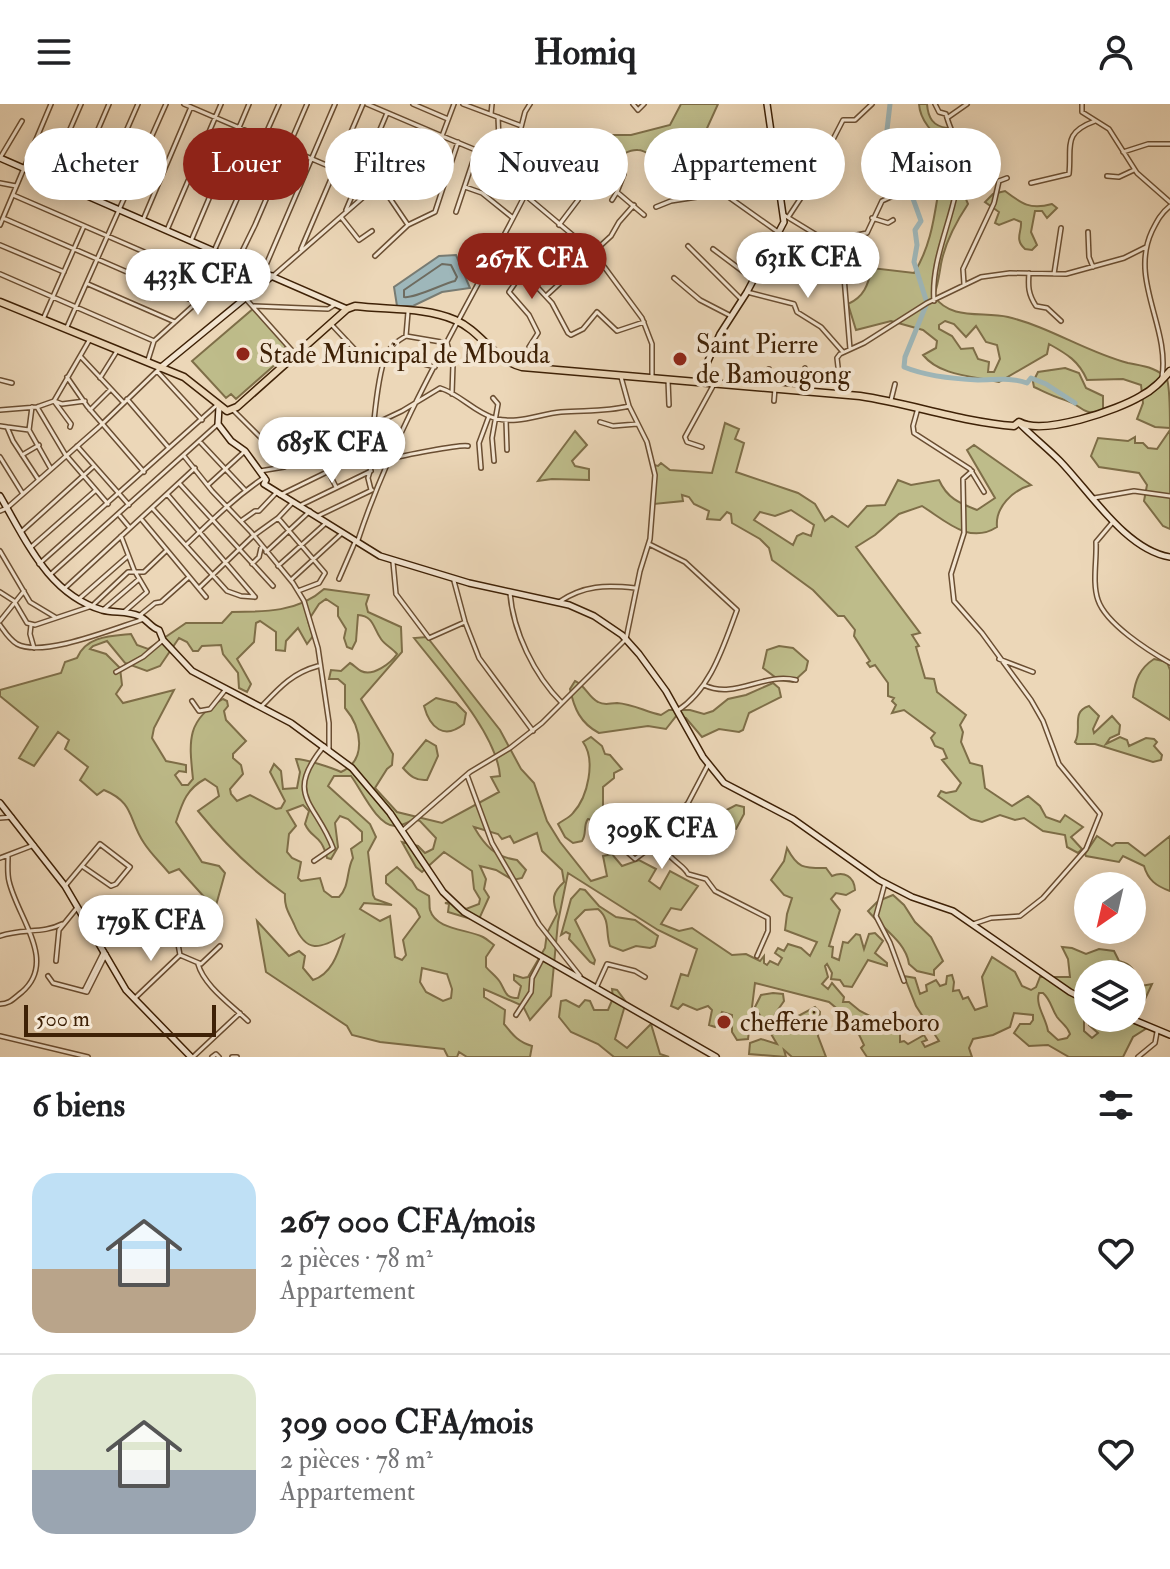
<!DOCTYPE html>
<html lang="fr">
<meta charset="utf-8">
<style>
body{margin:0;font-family:"IM FELL Double Pica",serif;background:#f6f6f6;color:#202124;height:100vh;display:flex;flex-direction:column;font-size:30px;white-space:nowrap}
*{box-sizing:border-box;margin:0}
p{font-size:26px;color:#757577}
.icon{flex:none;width:44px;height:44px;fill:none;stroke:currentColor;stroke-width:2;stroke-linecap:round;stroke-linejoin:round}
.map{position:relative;height:953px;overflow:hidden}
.drawer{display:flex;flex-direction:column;background:#fff;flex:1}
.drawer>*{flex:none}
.banner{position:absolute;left:24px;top:24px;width:1122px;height:72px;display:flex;gap:16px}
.needle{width:52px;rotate:214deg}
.controls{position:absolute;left:1074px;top:768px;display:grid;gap:16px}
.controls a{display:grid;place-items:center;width:72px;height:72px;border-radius:50%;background:#fff;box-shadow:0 4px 20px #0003;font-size:40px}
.scale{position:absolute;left:24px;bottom:20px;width:192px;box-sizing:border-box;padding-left:8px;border:4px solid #3e2106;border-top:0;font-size:22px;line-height:28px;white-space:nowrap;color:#3e2106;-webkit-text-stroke:6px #f3e5d1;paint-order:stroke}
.price{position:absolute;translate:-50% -68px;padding:0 18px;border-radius:28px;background:#fff;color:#222;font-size:26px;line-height:52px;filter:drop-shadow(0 2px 4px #0008)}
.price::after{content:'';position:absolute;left:50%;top:48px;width:24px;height:18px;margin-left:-12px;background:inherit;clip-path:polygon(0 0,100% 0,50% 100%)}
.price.selected{background:#8f2418;color:#fff}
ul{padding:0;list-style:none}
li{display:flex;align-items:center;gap:24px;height:200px;padding:0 32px}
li+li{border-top:2px solid #e0e0e0}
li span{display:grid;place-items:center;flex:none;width:224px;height:160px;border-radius:24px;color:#555}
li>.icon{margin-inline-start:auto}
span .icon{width:96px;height:96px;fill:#fffc;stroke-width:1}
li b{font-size:34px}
h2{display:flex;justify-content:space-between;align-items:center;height:96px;padding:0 32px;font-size:34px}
.chip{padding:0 28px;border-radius:36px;background:#fff;box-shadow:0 4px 20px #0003;font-size:28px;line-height:72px}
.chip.selected{background:#8f2418;color:#fff}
header{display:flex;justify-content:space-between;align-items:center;height:104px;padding:0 32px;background:#fff;font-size:36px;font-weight:700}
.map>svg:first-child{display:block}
</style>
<header><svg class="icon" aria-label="menu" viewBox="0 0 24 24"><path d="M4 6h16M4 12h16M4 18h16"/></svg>Homiq<svg class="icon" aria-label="person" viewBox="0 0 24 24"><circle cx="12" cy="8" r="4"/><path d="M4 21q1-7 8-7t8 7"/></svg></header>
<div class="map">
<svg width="1170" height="953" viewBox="0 0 1170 953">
<rect width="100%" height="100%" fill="#ecd7b8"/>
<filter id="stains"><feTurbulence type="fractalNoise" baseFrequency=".0025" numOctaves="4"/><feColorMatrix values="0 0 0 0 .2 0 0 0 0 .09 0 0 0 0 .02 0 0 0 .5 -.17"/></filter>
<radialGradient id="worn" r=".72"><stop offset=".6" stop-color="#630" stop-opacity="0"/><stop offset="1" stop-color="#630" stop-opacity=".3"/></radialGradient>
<path fill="#bebc8a" stroke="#7e6e48" stroke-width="2" fill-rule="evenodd" d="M681,0H718L703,33L701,57L690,87C683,71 677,63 661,56C653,53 645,46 638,46C615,44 584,93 567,55L555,58L552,55L554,52H565L569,48L572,29L584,33L594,31H631L670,21Z
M919,0H927C928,14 933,22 947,24L955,40L954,66L968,100C956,118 945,139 941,160C939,172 938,181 934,192C951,217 983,207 1008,213C1050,223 1086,248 1128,259C1142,262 1157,263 1167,275C1170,285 1170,311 1170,324L1155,323L1137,315L1143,299L1141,281L1123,275L1087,276C1079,257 1067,250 1049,240L1047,250L999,278C973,272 940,272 923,251L936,244L937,237L923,226L891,217L856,226L848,200C864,193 868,181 872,164L914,169C931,142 934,114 939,84C942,69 946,56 945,40C933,29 920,17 919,0ZM945,217L954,220L966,233L976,222L986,238L997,241L1000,255L994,268H988L989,258L978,255L973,244L961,245L952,232L939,225V221Z
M1005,87C1022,100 1030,106 1052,100L1057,104L1047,114L1042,107H1035L1031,128L1037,141L1032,146L1025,145C1014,135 1022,128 1021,118L1014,115L999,121L995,119L999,108L985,98L993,90Z
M254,204L286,241L284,246L286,251L236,295L231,290L226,294L192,257Z
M1065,264L1079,269L1086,284L1103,292V307C1080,312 1083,301 1065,296C1052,292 1047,289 1034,283L1033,278L1038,268Z
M725,319L739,325L735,335L744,339L736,368L798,389L815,400L825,417L832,412L848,423L867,402L885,401L898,376L911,381L939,376C947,394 959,399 977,406L995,394L967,346L974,341L1031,381C1013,386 995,403 997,423C969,441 946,417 922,402L899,410L875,431L856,443L920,529L912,531L919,542L916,543L925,574L934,575L937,588L966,611L960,621L963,628L961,638L970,659L982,662L985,684L1012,702L1028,692L1040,702L1046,713L1060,718L1065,711L1083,723L1071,733L1082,745L1078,749L1067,743L1065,731L1043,727L1024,714L1015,716L1000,711L982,718L971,715L938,692L941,687L946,689L956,687L961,679L942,656L947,654L943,645L935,642L931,634L935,629L904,606L892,609L896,601L892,597L894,594L888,592V579L875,561L870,563L867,559L870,557L854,532L855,526L844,512H838L813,486L772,456L769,444L760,435L732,419L731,410L727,408L720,416L707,415L709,407L694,400L689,393L682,391L683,397L654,400V361L658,362L661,359L670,366L712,369ZM791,406L814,421L811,432L803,429L797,432L793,441L754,416L760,408L775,412Z
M1170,326V425L1163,422L1144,397L1147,381L1139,369L1099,363L1091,352L1098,334L1128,337L1135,333V339H1143L1148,344L1157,345Z
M575,327L587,341L572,357L575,362L589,365V376L552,375L538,377Z
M324,485L369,491L366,500L368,508L401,523L402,548L361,595L393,650L392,661L387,665L375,684L397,708L442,719L499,688L491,673L500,672C497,629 441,569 414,534L427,533L500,626L521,665L534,679L547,717L560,738L591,777L607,772L603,752L612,750L622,762L639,756L656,765L649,777L660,785L670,767L698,782L681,806L671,804L661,820L679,827L692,824L732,851L746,850L760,857L764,852V859L767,861L770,857L778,861L782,854L775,849L778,844L784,847L788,840L801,844L810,852L817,838L785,826L787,810L792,794L784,791L771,776L784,757L787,744C798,765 804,764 826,764L832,772C844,767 854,772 855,786L846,791L836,789L831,795L840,806L829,842L833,843L832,853L839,856L843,838L848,839L856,830L860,831L864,845L869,830L875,829L883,837L875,849L887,859V862L868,856L852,883L844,882L840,876L831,875L832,869L827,860L825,862L828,873L822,880L828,885L832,879L844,893L843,898H849L860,907L870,912L883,926L889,918L896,917L900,919V938L904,937L908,940L924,931L927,936L922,938L925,943L939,937L916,902L904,872L915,874L920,890L927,887L926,881L936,876L940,882L946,880L947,872L952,871L954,878L953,887L959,886L963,895L968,893L975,906L987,902L982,873L992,853L1015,868L1022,882L1031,886L1036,883L1040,873H1070L1068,855L1062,843L1072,844L1086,850L1099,845L1114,847L1119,857C1133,861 1134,865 1137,879L1141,882L1152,880L1134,919L1147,924L1133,933L1123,953H1069L1048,941L1029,942L1014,929L1020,920H1030L1033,916V911L1014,909L1010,923L993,931L973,935L969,944L972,953H867L861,944L864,941L853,918L829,898L755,879L748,935L737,936L732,928V911L722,908L715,923L709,921L712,906L708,902L697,906L683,900L678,905L671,902L681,870L688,872L697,845L658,826L568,769L558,818L551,892L530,916L523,902L484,885V893L505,906L504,920C513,931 518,938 532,942L530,953H467L459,948L457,953H448L444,945L380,938L352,931L347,922L266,868L257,817L289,852L299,847L305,852L303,864L313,876C332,870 338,849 344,831C320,845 306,850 294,820C289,809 284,803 285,790C251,766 224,739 198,707L219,692L217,683L205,675C186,685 182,700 176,718L202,758L219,762L225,769L215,805L179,765L169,769C161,759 151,750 144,739C128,715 135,699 104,686L97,691L80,676L88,663L65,645L69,636L58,628L34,662L19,654L38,623L0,592V586L61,569L65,558L77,554C86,532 111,532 131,530L137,541L148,545L186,519H222L232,508C264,508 299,508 324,485ZM326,495L338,503V512L346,525L344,534L347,543L352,545L356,537L358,511C374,512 373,524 381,535C385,541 392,544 397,550C391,559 373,573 361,567C357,565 354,561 350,559L341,567L331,566L329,575H338L345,581V604C362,624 367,656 341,668C333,664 305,655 296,655L300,668L297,684L283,685L281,667L274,660L270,668L285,697L281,704L276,705L250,691L237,697L231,690L230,685L243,670L241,661L233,654V650L246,637L226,616L224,607L228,602L227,597L223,595C186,616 189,637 193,675L188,681H182L175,671L179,667L186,668V661L166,657L152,634L154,624L174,586L123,599L116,590L122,581L120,564L106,550L90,545L93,542L107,537L125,559L147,567L160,562L179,534L187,538L193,547H198L202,542L221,541L223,550L238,569L239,584L247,588L251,580L237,555L254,538L256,519L260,517L276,528V546L285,547L286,537L298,524L307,540L313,532L308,517L319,500ZM334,672H351C361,685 377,722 395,722C402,722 409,718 415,715L420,717L436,734L433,745L425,749L418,742L402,738L416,763L422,768L444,748L472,767L474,785L480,795L479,800L466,805L452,798L445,799L449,800L448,808L471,815L480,813L489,793L484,785L486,775L480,762L496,766L513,776L522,774L526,766L517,756C495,753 485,742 474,723L498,730L502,735L510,732L514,739L537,729L542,747L562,766L564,778C552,789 552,795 557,810L547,829L545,844L528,873L523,874L514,871V876L521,882L518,894C505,894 506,888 500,878C496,872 490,868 486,863V853L494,841C490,838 487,835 483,833C467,825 436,826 430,806C429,802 430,797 429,792L417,785L412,777L397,763L386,772V779L416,805L420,813L403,836L406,851L402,856L395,853L390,812L380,817L360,805L364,799L392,801L375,795L373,791L368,748L376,733L370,720L328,682ZM303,701L309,707L305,720C312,736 321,729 327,754L331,755L338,743L335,719L340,712L348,715L362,728V737L351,745L353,754C346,767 350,782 339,793H332L324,787L320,774L301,777L298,774L301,758L292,754L287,748L289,730L296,722L287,707ZM422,864L447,870L452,885L451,894L443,897L426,888L420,878ZM1088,870H1132V896L1140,902L1132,909V914H1109L1101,922L1093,917L1095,914H1090L1089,921L1098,929L1092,934L1084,927V917L1088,907ZM1039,889H1043C1051,896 1051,904 1057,913C1062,920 1067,921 1070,930L1067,934L1058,936L1048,927C1046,914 1035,901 1039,889Z
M779,542L793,544L808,557L806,566L793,578L779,576L763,564L767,546Z
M1154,555L1167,558L1170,566V616L1133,593C1135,576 1140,564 1154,555Z
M575,577C586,582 588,593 598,598C605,602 610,599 617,599C633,600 646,608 661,611L669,606H690L704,610L713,607L728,595L746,591L773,579L779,584L781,593L749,609L743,626L739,628L719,625L702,633L686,614L677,611L666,625L648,622L599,629C580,619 574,604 570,585Z
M436,594L456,599L466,609L464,620C444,636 430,624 424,602Z
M1089,602L1099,612L1093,625L1094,629L1112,612L1120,621L1119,630L1110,634L1106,640L1120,633L1127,636L1129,642L1146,634L1154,635L1157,638L1154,642L1162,651L1161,656L1153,658L1095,640H1077L1075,638C1083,625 1070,608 1089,602Z
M591,633L602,642L605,650L610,651L622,665L614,669V674L603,683V702L610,709L638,722L636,731C620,733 604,718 588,715C583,721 587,730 582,737L573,739L565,733L558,720C563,716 569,714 573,709C588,693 596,656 583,638Z
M426,636L436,642L438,652L427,676C416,677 410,672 403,664Z
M736,701L744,703V710L736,725L712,724L703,715V708L706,705L717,711Z
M1097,732L1112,742L1116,739H1128L1145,752L1170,732V787C1156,782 1148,776 1144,762L1123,752L1119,758L1086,752L1085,750Z
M580,785L585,786L599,802L616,813L635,816L658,832L655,842L650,844L636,842L623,847L610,842C605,828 611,816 598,805L585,806L575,816L595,856L594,860L590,858L569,835L570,830L566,828L561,831L571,795Z
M893,791L904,801L915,818L931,833L943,857L934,866V871L917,867L909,860C906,838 883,825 868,807L878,797Z
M612,885L617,886L626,898L615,935L627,944L651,920L660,950L669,953H614L598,940L571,928L559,913L561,897L566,896L579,903L585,896L590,897L594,906H608L613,894Z
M773,889L783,890L784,897L775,910L785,919L815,903L820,908L818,932L826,953H792L784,946L786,953L749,950L750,939L761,935L777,940L755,903L761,891Z"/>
<path fill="#9eb7ba" stroke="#787b72" stroke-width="2" d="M456,151L470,184L442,188L413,202H397L394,183L439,152Z"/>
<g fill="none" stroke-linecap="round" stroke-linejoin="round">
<path stroke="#6e6c60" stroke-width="2" d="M442,160L451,161L457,173L455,177C442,180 414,195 404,193V186Z"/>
<path stroke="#9eb7ba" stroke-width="5" d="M890,0L885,43L907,78L921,117L915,126L917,141L914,158L927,199L905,253L904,263C926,272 954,275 978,276C996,276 1010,273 1027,279L1031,274L1046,280L1075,299"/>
<defs>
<path id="street" d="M184,0L375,82L389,93L408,121
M367,0L442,32L454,0
M413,0L448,15
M463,0L519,21
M633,0L638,6L644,0
M1082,0V8L1109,25L1137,69L1170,98
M491,10L492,0
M947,14L967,0
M1123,48L1148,40H1170
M775,50L782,49L817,68
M0,54L22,17
M474,56L515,85
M494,57L499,36L498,13
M723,57L734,63L725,90
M503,66L518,35L525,8L530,0
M507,68L548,52
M624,70L617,88L644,111
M430,71L442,32L488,51L525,91L594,149L642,214L652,240V274
M1107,72L1119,73L1134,66
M48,76L81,0
M0,79L16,82
M1031,79L1069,70C1072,42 1062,29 1095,17
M779,80H789L803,90
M465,83L482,89L513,114
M72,86L109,0
M13,91L218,180
M96,96L138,0
M612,96L617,88
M656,103L671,97L723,89L778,128
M346,106L387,9
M456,108L477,45
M784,111L838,144L833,164L844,173L850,245
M789,112L810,80L843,16H855L872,0
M341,113L359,136L372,127
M3,114L196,198
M872,114L888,119L893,116
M143,116L191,3
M0,121L51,0
M559,121L578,96
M167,126L221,0
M1088,128L1089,153L1093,163
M571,133L543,163L535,159L525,170L552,199L568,229L571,231L583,225L597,208L617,227L644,218
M191,137L249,0
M0,141L64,168
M688,142L741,195
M838,144L846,147L857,131L867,129L882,97L897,90
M301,145L363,0
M713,145L753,175
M214,147L279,0
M495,151L520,172L509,188L529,211L538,229L529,243L528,261
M375,152L408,121L435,108L458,38
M263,168L335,0
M1029,169C1028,182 1028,190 1036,202L1047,204L1061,217
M0,170L154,237
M1054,170L1061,124
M273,172L391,69L432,28
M674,174L700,196L731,212
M88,180L175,218
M964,180L963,165L994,99L999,77L1007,74
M747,188L794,200L797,208L821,223L843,248
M546,192L611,132L619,118L634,101
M245,194L296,251
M934,197C930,147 962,102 959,51C958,37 949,24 946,10L939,8L935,0
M254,202L328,205L336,200
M44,213L84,122
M331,220L362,253C387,250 410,256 435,263
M67,223L166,0
M406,232L408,208
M81,253L124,299
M148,256L154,237L233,166L255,121L307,0
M805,264L809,287
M157,267L202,316
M67,273L87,302L144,368
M1162,273C1170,223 1129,176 1152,127C1157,117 1161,109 1170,102
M100,274L117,247
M0,276L12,279
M668,276L669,301
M769,284V265
M841,289L837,254L840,250L864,239L927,199L981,173L1010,169L1066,170L1124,154L1146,143
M493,294L498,300L492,334L494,357
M127,295L169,344
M891,296L895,280
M774,297L775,284
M32,303L29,326L51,365
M37,303L65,350L108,400
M918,304L913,322L914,329L970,365L984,388
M0,306L37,303L54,297L62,300L85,297
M90,306L110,286
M233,306L267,340L297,357
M506,316L507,346
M600,318L613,322L637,320
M0,322L7,323L13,337L38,375
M7,323L29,326
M70,323L71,320L54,297L90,235
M201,339L245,386
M77,342L129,401
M702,343L687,338L685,333L713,282
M318,347L336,383
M22,351L39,341
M184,352L212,387L251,428L293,479L304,497L318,544L329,619V645
M0,353L23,390
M390,355C401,352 460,340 468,342
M481,364L479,339L489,312
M260,367L284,363L402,307L440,284C460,290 474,308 494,314C517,321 539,310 561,308C585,306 606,308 629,302
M972,367L963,375L964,429L951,470L954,497L982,529L1031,596L1043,617L1059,660L1100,710L1086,745L1043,794L1020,812L991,814L973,820
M179,379L273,482
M208,381L245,347
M371,386L368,374L371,364C371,341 377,268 387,249C391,241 399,236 406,232L447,239L453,260L452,290
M167,390L255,493
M280,391L370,347
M1094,394L1134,387L1170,392
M299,402L371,367
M153,405L227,487L241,492L255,493
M0,407L7,404L99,323L160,264
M120,412L130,424
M318,412L372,386
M278,414L325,469L319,479L298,487
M142,416L206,493
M241,417L255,407H259L276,389
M1112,419L1096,438C1097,456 1092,479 1098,496C1106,520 1149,547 1170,559
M21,428L94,362
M121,432L134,466L147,488L124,508
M358,436C398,315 467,205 525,91
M649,440L685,458L737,506C723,543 711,585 677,607
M186,441C211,417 235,393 265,373
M30,444L96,386
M0,447L30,498L55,513
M266,448L310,407
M393,458L396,490L429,534L465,518
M39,460L217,301
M252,460L259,453L261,444
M278,462L326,419
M51,470L218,320
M339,475L355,438
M291,476L341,430
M454,477L465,518L479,554L533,627
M199,484L253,432L278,414L293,398
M64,485L195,364
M0,488L14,497L27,519L35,521L92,502L128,468H144L166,447
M510,489C513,527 534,571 562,599
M80,494L128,452
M559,498C584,481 606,481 635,484
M103,506L138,476
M139,512L155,499L161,498L189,473
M0,517L24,487
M0,521C5,528 9,535 17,540C43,554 115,524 144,515
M31,521L30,530L34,544
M999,555L1033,568
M116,568L143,553L163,536
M704,581C735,596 763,568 796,576
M192,597L199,607L210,605L226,585
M261,603C279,584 292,569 318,562
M708,661L688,699L664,725L661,738C669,757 683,760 688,770L706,775L715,787L768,814V827L757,852
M467,671L492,739L539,820L580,872
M0,714L12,713
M402,727L470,668L510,644L542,619L626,535L640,467L650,435L655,371L647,338L629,302L621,273
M618,740L635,755L661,736
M0,754L34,741
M314,757L333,744C316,698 283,692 324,642
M885,779L876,812L890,839L904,877
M65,782L100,740L130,763L116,780L111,782L82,762
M0,832C21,824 43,830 62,820
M180,851L178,840L198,824
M56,857L59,826L76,805
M198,860C204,882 232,901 248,917
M48,872L53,879L87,888L106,850
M596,884L607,860L635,867L645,873
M84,887L104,847
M134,895L180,851L201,860L220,842
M0,900C10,900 14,894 22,888C58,857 17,813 9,777C7,769 8,760 8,752
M516,911L531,888L532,874L543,853
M0,932L88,953
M193,953L240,909
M212,953L216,950L219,953
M232,953H237
M1138,953L1155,939L1157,928"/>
<path id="secondary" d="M0,54L347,205
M160,264L272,172
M699,277L720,230L747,188L784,118L767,0
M219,303L218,320L231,337L245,347L266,376L264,380L380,452L469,479L569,501L594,512L622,531L639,550L666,587L703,653L724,679L793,715L879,776L912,793L953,807L1070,888L1088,897
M1019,319C1032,332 1047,344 1060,357C1090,388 1126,446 1170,453
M0,392C26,436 48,490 102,506C114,509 128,507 139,512C148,516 150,523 159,526L163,536L192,567L291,619L352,664L390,709L443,788L464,808L716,953
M0,699L65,782L126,886L191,953
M1129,914L1170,931"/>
<path id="primary" d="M0,198L184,273L227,307L237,303L347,205L355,202C387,206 425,203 455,216C481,227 494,256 522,263L860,292C912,300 962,318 1014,322L1019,318C1043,332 1118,306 1141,292C1153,286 1161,277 1170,267"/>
</defs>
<use href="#street" stroke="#6a4e32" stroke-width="6"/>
<use href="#secondary" stroke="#3e2106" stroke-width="8"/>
<use href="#primary" stroke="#3e2106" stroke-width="9"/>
<use href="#street" stroke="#f3e5d1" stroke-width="3"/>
<use href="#secondary" stroke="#f3e5d1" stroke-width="5"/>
<use href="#primary" stroke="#ecd7b8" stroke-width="6"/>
</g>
<g fill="#8f2418" stroke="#f3e5d1" stroke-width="3">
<circle cx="243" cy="250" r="8"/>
<circle cx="680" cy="255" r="8"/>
<circle cx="724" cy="918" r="8"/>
</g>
<g text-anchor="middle" stroke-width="8" stroke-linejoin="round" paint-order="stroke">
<g font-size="26" fill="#3e2106" stroke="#f3e5d1" text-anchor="start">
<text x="696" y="249">Saint Pierre<tspan x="696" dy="30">de Bamougong</tspan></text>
<text x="259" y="259">Stade Municipal de Mbouda</text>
<text x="740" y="927">chefferie Bameboro</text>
</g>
</g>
<rect width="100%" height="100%" filter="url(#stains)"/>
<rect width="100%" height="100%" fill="url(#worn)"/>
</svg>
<div class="controls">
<a><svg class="needle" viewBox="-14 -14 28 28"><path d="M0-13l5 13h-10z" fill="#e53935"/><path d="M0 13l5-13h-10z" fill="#757577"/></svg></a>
<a><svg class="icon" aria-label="layers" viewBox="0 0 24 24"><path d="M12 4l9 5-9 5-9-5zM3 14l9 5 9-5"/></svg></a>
</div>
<div class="scale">500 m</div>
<b class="price" style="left:808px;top:196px">631K CFA</b>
<b class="price selected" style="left:532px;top:197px">267K CFA</b>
<b class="price" style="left:198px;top:213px">433K CFA</b>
<b class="price" style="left:332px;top:381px">685K CFA</b>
<b class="price" style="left:662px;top:767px">309K CFA</b>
<b class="price" style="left:151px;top:859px">179K CFA</b>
<div class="banner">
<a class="chip">Acheter</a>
<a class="chip selected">Louer</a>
<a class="chip">Filtres</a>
<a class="chip">Nouveau</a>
<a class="chip">Appartement</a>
<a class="chip">Maison</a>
</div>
</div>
<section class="drawer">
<h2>6 biens<svg class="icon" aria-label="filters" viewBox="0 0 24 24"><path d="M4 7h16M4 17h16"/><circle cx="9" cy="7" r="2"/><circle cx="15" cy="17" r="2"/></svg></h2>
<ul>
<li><span style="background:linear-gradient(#bfe0f5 60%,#b9a48a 0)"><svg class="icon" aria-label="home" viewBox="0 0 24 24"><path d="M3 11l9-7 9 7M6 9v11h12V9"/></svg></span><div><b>267 000 CFA/mois</b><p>2 pièces · 78 m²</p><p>Appartement</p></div><svg class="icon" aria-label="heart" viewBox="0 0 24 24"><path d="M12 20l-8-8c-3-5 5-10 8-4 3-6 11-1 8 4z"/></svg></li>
<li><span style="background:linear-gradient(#dfe7d0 60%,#9aa5b1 0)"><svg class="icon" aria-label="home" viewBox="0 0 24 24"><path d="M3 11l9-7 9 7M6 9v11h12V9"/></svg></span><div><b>309 000 CFA/mois</b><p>2 pièces · 78 m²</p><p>Appartement</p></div><svg class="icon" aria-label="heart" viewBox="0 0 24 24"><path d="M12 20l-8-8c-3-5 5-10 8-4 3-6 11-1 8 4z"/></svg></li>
</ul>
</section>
